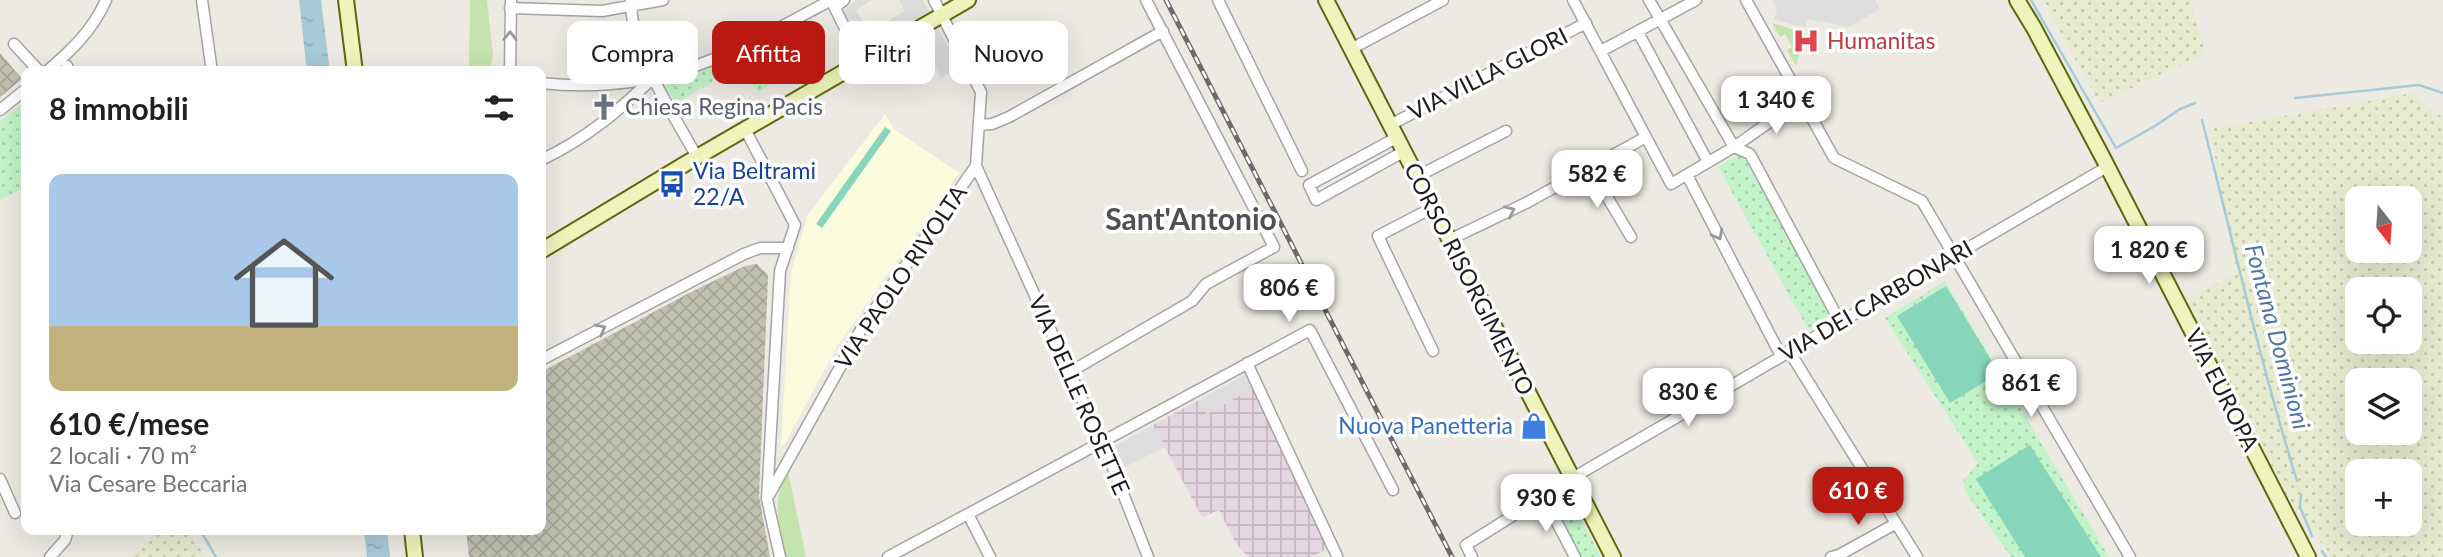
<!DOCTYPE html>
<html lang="it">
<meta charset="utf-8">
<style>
body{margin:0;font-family:Lato,sans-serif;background:#f2f2f2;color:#202124;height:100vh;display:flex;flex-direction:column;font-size:26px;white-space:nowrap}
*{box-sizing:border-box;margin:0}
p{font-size:23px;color:#757577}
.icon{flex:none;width:38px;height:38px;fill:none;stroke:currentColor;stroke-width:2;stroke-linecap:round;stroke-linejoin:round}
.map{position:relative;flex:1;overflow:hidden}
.sheet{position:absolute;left:21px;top:66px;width:525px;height:469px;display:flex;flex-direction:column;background:#fff;border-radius:14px;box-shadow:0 7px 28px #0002}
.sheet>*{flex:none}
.guide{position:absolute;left:567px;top:21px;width:665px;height:63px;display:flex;gap:14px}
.needle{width:46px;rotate:163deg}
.fabs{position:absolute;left:2345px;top:186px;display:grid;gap:14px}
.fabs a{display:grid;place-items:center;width:77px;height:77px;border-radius:14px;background:#fff;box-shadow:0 7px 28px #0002;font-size:35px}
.price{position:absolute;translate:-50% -60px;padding:0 16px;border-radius:14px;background:#fff;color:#222;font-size:23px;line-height:46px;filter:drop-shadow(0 2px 4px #0008)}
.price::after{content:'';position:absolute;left:50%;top:42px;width:21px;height:16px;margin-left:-10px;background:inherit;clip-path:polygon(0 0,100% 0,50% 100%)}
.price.selected{background:#b91910;color:#fff}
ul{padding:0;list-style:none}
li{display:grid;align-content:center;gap:14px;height:371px;padding:0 28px}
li+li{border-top:2px solid #e0e0e0}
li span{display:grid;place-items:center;height:217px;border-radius:14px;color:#555}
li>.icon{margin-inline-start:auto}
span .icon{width:126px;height:126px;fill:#fffc;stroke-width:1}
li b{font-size:30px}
h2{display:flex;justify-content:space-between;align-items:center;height:84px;padding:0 28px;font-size:30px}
.pill{padding:0 24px;border-radius:14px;background:#fff;box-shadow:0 7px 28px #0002;font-size:24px;line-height:63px}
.pill.selected{background:#b91910;color:#fff}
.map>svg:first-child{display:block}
</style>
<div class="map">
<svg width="2443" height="557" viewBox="0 0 2443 557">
<defs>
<pattern id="industrial-grid" width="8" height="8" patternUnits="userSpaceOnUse" patternTransform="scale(1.75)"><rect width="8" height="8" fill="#e6d6e2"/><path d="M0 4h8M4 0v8" fill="none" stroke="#c5b7c1"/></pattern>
<pattern id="construction-cross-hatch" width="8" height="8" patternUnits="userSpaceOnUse" patternTransform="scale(1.75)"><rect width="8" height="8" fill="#c0c1af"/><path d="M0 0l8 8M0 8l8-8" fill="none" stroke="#a5a596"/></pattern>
<pattern id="farmland-dots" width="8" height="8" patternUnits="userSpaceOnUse" patternTransform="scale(1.75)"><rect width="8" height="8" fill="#e7ebd0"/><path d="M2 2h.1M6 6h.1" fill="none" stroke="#c6c9b2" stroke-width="1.8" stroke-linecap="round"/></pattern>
<pattern id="park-dots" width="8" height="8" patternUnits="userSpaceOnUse" patternTransform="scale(1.75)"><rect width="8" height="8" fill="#c3f4c9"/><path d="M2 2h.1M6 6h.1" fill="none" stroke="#a7d1ac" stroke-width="1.8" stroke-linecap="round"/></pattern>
<pattern id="water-ripples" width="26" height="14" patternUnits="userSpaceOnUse" patternTransform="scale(1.75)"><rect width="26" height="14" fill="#a7cad7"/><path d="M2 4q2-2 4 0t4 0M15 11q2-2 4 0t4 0" fill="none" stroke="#8fadb8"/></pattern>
</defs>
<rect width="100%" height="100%" fill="#edeae3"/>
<path fill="url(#industrial-grid)" d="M1255,387L1331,547L1312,557H1248L1236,544L1219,510L1202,517L1153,425L1199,400L1207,414Z"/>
<path fill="#fafcdd" d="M885,114L894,129L959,173L838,345L784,445H781L791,273L807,216Z"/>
<path fill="url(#construction-cross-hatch)" d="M0,53L22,79L0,97Z
M757,264L768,275L759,496L770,557H469L466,530H541V372L695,290L745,266Z"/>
<path fill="url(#farmland-dots)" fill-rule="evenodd" d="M2043,0H2190L2206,54L2099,103Z
M2413,93L2437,114L2443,116V557H2332L2284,492L2185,300L2236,274L2210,129ZM2357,198H2410V250H2357ZM2357,289H2410V341H2357ZM2357,380H2410V432H2357ZM2357,471H2410V523H2357Z
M160,530H188L205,557H130Z"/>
<path fill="#c5e3ad" d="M470,0H487L493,56L489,72H469Z
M1772,23L1805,33L1797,40L1801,48L1796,66L1787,50L1792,47L1785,34L1780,37Z
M788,472L806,557H786C780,525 770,502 788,472Z"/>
<path fill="url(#park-dots)" d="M759,50L777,81L758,92L738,62Z
M733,56L738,67L676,103L663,82L689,76Z
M26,100V187L0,200V121Z
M1741,154L1748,158L1834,316L1808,329L1718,167Z
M1945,281L2109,557H2011L1966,493L1963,481L1978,463L1885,318Z
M1568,494L1601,557H1580L1555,508L1558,499Z"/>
<path fill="#87d6bb" d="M885,127L891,131L822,228L816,224Z
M1946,286L1999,373L1950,403L1897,316Z
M2030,445L2101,557H2025L1976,479Z"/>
<path fill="#ddd" d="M857,0H872L856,10L869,32L905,11L899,0H923L929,12L862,52L842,11Z
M1772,0H1875L1880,9L1849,27L1808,19L1805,28L1774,19L1777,9Z
M937,26L959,68L941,78L920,36Z
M1248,373L1255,387L1207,414L1199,400Z
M1153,425L1165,447L1121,469L1113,447Z"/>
<path fill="url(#water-ripples)" d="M299,0H321L330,72H307Z
M364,530H387L390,557H367Z"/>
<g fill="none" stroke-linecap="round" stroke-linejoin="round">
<path stroke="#a7cad7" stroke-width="2.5" d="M2031,0L2116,148L2155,126L2180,109L2195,103
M2295,98L2419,85L2443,93
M2202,120C2233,241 2260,362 2297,481
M2301,495L2300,507L2312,536
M200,530L216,557
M2322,551L2326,557"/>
<defs>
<path id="street" d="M202,0L212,72
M631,0C630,51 673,113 697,157
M831,0L861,61
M934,0L981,92L976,166L1111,463L1148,557
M1218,0L1302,171
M1573,0L1671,184L1734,147L1801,100
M1649,0L1734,147
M1746,0L1834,158L1922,201L2130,557
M835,7L844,0
M510,8L602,11L663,0
M1638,32L1708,162
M14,44L40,72
M1351,49L1443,0
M1601,51L1696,0
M67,66L70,72
M46,72C71,51 93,30 106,0
M510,72L511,0
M541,83C586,88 636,85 680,71C732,55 783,26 831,0
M0,110L26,89
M979,125L992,124L1009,117L1163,31
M1390,125L1586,23
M745,129L795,225L780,271L767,499L780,557
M1396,138L1309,185L1316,200L1403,152
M1734,147L1750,154L1840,322
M541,160C586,139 617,112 653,78
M1590,168L1631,237
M1687,175L1781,356
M1416,177L1506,131
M1432,208L1378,236L1433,351
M1449,240L1526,203L1646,137
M1789,351L1917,557
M541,360L744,254L760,248H788
M1247,363L1337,556
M1070,372L1192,301L1206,284L1274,247L1146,0
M0,479L15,513
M769,495L863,326L976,166
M1543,496L1575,557
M968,514L990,557
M50,557L65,540L68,530
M888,557L1310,330L1393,490
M1472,557L1466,545L1581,473L2107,167
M1831,557L1839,555L1895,524"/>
<path id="secondary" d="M346,0L355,72
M1326,0L1613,557
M2017,0L2034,28L2103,158L2308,557
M541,251L685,164L968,0
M412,530L415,557"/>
</defs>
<use href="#street" stroke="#a4a4a4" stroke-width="13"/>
<use href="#secondary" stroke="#5b6a0e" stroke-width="18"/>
<use href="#street" stroke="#fff" stroke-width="10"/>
<use href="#secondary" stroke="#eef4bb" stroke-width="14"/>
<defs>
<path id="rail" d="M1166,0L1452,557"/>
</defs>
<use href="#rail" stroke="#6b6b6b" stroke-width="5"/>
<use href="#rail" stroke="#fff" stroke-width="2.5" stroke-dasharray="8" stroke-linecap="butt"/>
</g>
<defs><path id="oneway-chevron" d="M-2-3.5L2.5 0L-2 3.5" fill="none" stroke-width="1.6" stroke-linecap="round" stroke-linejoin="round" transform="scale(1.75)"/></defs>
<g stroke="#999">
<use href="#oneway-chevron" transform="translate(510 36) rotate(-89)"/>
<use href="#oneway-chevron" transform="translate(1510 211) rotate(-25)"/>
<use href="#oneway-chevron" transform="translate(1718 235) rotate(62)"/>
<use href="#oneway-chevron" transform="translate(601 329) rotate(-28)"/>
</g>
<defs>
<symbol id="hospital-bare" viewBox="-9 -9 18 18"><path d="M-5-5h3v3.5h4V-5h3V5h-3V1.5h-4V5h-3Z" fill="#e0444e" stroke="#fff" stroke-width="2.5" paint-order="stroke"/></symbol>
<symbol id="church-bare" viewBox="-9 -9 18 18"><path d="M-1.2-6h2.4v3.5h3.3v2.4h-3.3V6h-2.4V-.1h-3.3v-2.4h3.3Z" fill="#6b7280" stroke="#fff" stroke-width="2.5" paint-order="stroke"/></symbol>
<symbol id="bus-bare" viewBox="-9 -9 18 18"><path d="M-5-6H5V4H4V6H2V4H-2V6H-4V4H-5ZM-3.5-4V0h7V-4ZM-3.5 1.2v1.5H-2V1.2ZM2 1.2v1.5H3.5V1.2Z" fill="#1a4fb4" stroke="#fff" stroke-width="2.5" paint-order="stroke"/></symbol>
<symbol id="shop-bare" viewBox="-9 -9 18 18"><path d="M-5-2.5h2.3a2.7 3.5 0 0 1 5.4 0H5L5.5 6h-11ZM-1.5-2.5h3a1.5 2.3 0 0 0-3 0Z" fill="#3f7fe0" stroke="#fff" stroke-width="2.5" paint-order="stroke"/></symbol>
</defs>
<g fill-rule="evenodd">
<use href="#hospital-bare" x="1787" y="22" width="38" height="38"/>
<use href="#church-bare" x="585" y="88" width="38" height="38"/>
<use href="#bus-bare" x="653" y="165" width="38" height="38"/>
<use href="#shop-bare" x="1515" y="407" width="38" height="38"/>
</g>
<g text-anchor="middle" stroke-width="7" stroke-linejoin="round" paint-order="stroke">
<g font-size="23" fill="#be3a42" stroke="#fff" text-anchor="start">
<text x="1827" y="49">Humanitas</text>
</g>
<g font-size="23" fill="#1d1d1d" stroke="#fff">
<text transform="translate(1488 74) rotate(-27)" y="8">VIA VILLA GLORI</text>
<text transform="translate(901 277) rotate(-56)" y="8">VIA PAOLO RIVOLTA</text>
<text transform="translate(1469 279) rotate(63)" y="8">CORSO RISORGIMENTO</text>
<text transform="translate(1876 301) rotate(-30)" y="8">VIA DEI CARBONARI</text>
<text transform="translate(2222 390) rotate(63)" y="8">VIA EUROPA</text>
<text transform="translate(1079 395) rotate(66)" y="8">VIA DELLE ROSETTE</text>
</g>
<g font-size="23" fill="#5b616d" stroke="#fff" text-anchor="start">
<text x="625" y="115">Chiesa Regina Pacis</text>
</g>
<g font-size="23" fill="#164399" stroke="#fff" text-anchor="start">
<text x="693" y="179">Via Beltrami<tspan x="693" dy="26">22/A</tspan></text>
</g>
<g font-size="23" fill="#366cbe" stroke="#fff" text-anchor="end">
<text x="1513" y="434">Nuova Panetteria</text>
</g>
<g font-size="24" font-style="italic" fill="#5176a4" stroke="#fff">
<text transform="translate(2277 337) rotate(75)" y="8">Fontana Dominioni</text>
</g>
<g font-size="30" font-weight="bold" fill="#505050" stroke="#fff">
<text x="1191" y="230">Sant'Antonio</text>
</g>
</g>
</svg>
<div class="fabs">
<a><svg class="needle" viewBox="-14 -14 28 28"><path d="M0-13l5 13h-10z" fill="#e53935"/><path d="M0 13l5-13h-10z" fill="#757577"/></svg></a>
<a><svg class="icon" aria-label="locate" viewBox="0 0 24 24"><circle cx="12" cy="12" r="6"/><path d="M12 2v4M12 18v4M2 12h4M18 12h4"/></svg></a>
<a><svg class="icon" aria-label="layers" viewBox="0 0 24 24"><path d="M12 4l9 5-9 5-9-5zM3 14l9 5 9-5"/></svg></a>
<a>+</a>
</div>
<b class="price" style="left:1776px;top:136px">1 340 €</b>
<b class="price" style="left:1597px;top:210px">582 €</b>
<b class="price" style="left:2149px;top:286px">1 820 €</b>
<b class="price" style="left:1289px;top:324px">806 €</b>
<b class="price" style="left:2031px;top:419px">861 €</b>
<b class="price" style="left:1688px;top:428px">830 €</b>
<b class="price selected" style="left:1858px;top:527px">610 €</b>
<b class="price" style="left:1546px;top:534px">930 €</b>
<div class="guide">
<a class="pill">Compra</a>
<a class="pill selected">Affitta</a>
<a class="pill">Filtri</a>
<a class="pill">Nuovo</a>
</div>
<section class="sheet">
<h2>8 immobili<svg class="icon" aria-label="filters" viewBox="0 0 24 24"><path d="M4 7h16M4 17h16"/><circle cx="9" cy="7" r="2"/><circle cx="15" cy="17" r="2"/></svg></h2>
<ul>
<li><span style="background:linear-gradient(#a9c7e8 70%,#c2b280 0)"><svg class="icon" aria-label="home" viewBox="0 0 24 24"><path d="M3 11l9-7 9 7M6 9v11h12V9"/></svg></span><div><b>610 €/mese</b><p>2 locali · 70 m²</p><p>Via Cesare Beccaria</p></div></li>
</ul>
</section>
</div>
